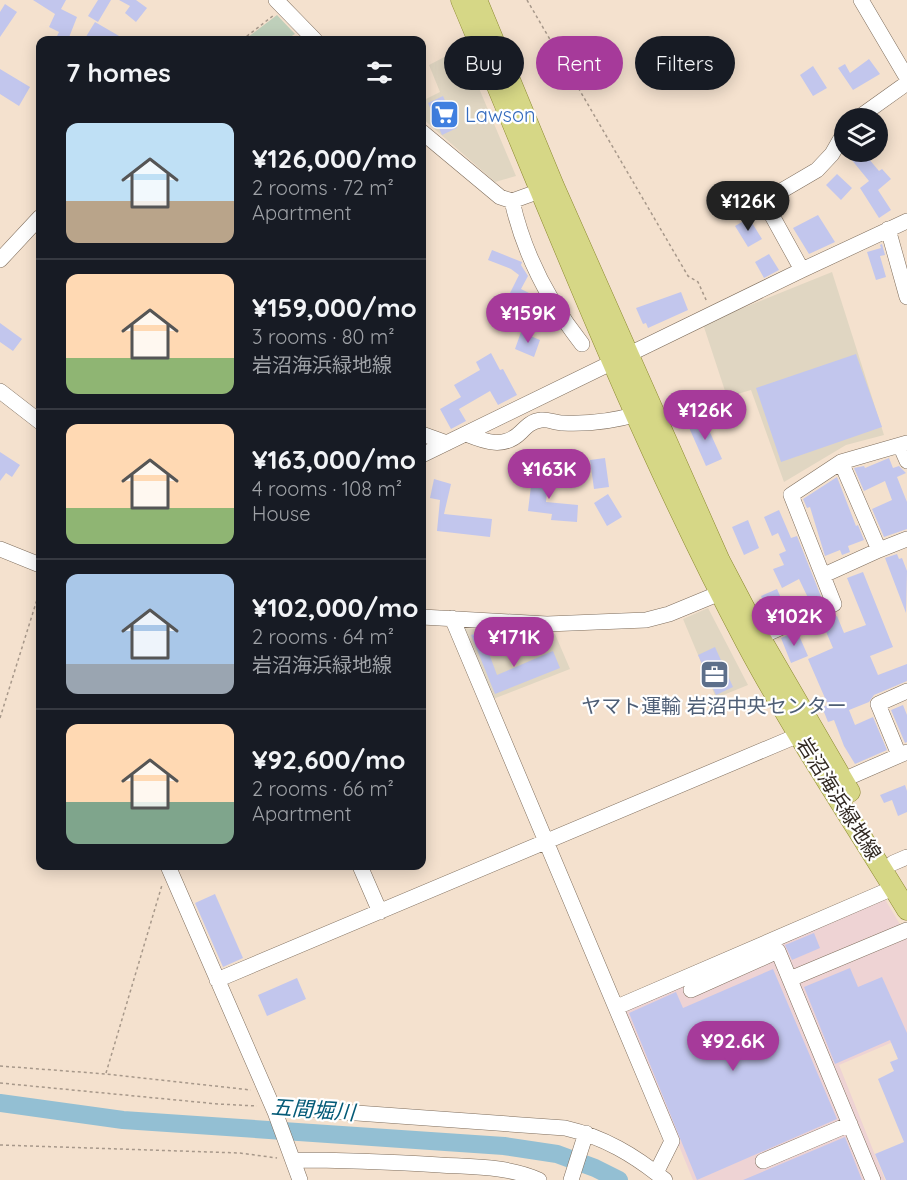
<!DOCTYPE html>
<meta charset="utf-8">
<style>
body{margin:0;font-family:Quicksand,"Noto Sans JP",sans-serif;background:#20242c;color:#f1f3f6;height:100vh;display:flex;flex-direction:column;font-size:22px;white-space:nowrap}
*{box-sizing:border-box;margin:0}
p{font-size:20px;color:#9ea1a6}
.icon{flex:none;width:33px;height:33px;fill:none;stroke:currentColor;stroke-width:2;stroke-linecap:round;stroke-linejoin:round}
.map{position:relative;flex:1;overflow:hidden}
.panel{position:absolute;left:36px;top:36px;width:390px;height:834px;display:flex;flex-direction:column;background:#171b24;border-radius:12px;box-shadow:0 3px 15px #0003}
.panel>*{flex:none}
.top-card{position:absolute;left:444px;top:36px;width:372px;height:54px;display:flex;gap:12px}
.tools{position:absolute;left:834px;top:108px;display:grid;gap:12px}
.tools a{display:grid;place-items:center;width:54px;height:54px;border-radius:50%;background:#171b24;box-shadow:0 3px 15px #0003;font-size:30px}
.price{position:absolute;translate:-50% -51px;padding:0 14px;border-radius:21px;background:#a63a9a;color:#fff;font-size:20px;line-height:39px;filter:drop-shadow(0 2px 3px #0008)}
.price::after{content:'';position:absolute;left:50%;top:36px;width:18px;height:14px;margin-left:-9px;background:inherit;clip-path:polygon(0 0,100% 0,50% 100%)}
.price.active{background:#222;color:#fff}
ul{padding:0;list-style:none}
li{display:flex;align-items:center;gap:18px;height:150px;padding:0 30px}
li+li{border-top:2px solid #363941}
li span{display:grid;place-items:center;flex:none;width:168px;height:120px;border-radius:12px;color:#555}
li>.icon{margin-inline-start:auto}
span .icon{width:72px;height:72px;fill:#fffc;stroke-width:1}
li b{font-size:26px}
h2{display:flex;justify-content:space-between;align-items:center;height:72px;padding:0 30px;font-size:26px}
.tag{padding:0 21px;border-radius:27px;background:#171b24;box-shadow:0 3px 15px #0003;font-size:21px;line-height:54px}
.tag.active{background:#a63a9a;color:#fff}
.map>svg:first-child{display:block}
</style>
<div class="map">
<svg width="907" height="1180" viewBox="0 0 907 1180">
<rect width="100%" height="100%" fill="#f4e1ce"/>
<path fill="#e0d6c2" d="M462,48L516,176L495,182L422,118V101L440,92L429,65Z
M832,272L884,435L846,445L784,482L751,390L727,397L703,324Z
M708,608L748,685L716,698L683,619Z
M462,628L555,634L570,669L493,699Z"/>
<path fill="#eed3d4" d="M883,896L907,936V1036L839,1065L885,1180H693L623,1009Z"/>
<path fill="#becfba" d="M277,15L295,34L285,40H244Z"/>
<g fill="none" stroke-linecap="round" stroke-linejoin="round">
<path stroke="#93bfd3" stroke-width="18" d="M0,1103L123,1120L504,1146L557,1154L595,1168L619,1180"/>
</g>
<path fill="#c2c6ed" d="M33,0H66L61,9L77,17L68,40H55L59,32L49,27L55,14Z
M98,0H111L98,22L88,16Z
M119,0H136L147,8L136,22L125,13L130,6Z
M5,4L17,12L0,37V12Z
M95,22L126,40H84Z
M869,59L880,74L853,90L838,68L845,64L850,73Z
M813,66L827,88L813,96L800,75Z
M0,69L30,87L19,106L0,94Z
M443,96L457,128L442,135L428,103Z
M850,152H863L879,171L882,169L891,179L878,190L891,210L879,218L860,188L869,181L851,159L854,156Z
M837,174L852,188L841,200L826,185Z
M818,215L835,242L809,254L793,228Z
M749,218L762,239L748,247L735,226Z
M882,244L885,255L880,256L886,277L876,280L867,252L881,248L880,245Z
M492,250L522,262L521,265L528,276L521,289L533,295L526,311L506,301L519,275L511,269L488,260Z
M769,254L779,270L764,278L755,262Z
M681,292L688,310L648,328L646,323L643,324L636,308Z
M0,323L22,339L13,351L0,342Z
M521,332L540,340L534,357L515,349Z
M491,353L500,370L503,369L517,395L498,405L490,391L459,409L466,421L451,429L440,409L461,397L454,385L480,370L476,362Z
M856,354L882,427L781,462L756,388Z
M719,396L724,411L706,417L701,401Z
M703,417L722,459L706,466L687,423Z
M0,452L20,465L12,477L6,473L0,481Z
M605,458L609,487L594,489L590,460Z
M889,458L893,468L899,466L906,473L897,477L907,502V529L884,537L872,509L892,500L885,481L864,491L854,468L864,466L865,468Z
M533,469L549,471L546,502L578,505L577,522L551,520L552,514L528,511Z
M837,477L856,526L858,525L864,540L848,546L850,552L842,555L840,550L825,556L810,507L807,508L803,499Z
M434,479L451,484L444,514L492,519L490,537L437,531L440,500L430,498Z
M608,494L622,517L607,526L594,503Z
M779,510L791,538L797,536L822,599L811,604L799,579L782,588L773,569L784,565L779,554L786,551L778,533L772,536L764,517Z
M748,520L759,548L744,555L732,527Z
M897,554L899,559L902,558L907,571L906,613L885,558Z
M863,572L893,647L870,656L878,675L907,664V681L874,695L869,702L849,710L855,725L873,717L887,750L855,764L844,746L834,720L828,722L822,707L828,705L808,659L833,648L821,620L833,615L834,617L837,616L844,633L866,625L847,578Z
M777,589L788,614L772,621L761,596Z
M797,631L808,656L791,663L781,638Z
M481,632L497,675L553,651L560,668L495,694L471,635Z
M715,647L733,687L716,695L698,655Z
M903,705L907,715V742L905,743L891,710Z
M905,785L907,791V812L898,816L892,800L884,803L880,795Z
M215,894L243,958L223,967L195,903Z
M814,933L820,948L792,960L785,945Z
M850,968L858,987L882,977L907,1033V1180H886L875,1154L904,1142L878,1079L894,1071L890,1062L898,1059L890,1040L835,1064L804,987Z
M773,969L837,1119L697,1180L629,1013L676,992L683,1008Z
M297,978L306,999L267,1016L258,995Z
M845,1137L862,1180H743Z"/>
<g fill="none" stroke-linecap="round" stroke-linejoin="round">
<defs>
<path id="minor" d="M276,0L315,40
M861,0L907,78
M858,118L907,83
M422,132L500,197L512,201L548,188
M512,201C524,254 549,302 582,344
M888,229L907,297
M0,260L40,217
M802,270L764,201L817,170L832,154L844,133
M0,391L40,422
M422,434L447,443
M466,434C486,442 504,449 521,432C527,426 532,421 541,420C548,419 556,423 563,423C587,424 614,421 637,414
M900,445L907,461
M422,455L802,270L907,221
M0,549L40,565
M879,550L907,539
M824,575L879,550L841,462
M422,617L547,624L646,620L669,614L720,593
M452,618L672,1141L656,1173
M751,641L834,604L791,495L841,462L907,443
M899,755L878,704L907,691
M843,780L907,752
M893,863L907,857
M168,866L275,1112L300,1180
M360,866L380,912
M790,979L907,930
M217,980L799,735
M691,990L778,951L873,1180
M617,1007L893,888
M273,1107L565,1128C604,1137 634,1155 665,1180
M293,1160C342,1160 391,1162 440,1165C473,1167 508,1166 539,1180
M763,1161L850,1124
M571,1180L586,1133"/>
<path id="major" d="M461,0C552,216 636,436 746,643C795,735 853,821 907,910
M477,0L554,186L720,561L760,637L850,792"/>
</defs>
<use href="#minor" stroke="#7e6d5c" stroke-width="16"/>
<use href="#major" stroke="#8b892f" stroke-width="21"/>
<path stroke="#a7988a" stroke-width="1.5" stroke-dasharray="3 3" stroke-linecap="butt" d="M527,0L688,276L698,282L707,302
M242,40L274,15
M0,718L40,590
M0,1066L106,1074L251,1090
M106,1073L162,885
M0,1083L218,1104L257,1106
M0,1145L240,1153L277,1158"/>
<use href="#minor" stroke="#fff" stroke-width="15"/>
<use href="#major" stroke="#d6d786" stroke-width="20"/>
</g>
<defs>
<symbol id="supermarket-square" viewBox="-11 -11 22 22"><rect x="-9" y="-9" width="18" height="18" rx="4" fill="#3f7fe0" stroke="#fff"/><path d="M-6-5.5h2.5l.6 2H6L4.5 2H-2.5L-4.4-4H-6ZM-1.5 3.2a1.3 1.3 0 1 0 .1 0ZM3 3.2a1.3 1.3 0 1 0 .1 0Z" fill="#fff"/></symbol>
<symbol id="office-square" viewBox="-11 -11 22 22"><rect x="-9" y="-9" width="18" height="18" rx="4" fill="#5c6f8a" stroke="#fff"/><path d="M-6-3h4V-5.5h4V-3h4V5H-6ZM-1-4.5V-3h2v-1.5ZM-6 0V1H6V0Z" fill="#fff"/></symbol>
</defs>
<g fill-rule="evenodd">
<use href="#supermarket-square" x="428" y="98" width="33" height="33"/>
<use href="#office-square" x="698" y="658" width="33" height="33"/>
</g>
<g text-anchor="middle" stroke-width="4.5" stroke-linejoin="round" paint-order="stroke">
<g font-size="20" fill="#366cbe" stroke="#fff" text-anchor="start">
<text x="465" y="122">Lawson</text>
</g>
<g font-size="20" fill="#4e5e75" stroke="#fff">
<text x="714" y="713">ヤマト運輸 岩沼中央センター</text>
</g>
<g font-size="20" fill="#312922" stroke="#fff">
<text transform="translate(839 799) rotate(58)" y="7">岩沼海浜緑地線</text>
</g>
<g font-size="21" font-style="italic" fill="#035a77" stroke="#fff">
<text transform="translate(313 1110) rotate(4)" y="7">五間堀川</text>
</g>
</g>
</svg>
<div class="tools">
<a><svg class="icon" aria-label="layers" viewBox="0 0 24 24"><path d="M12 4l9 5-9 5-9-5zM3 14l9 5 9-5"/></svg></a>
</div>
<b class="price active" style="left:748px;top:232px">¥126K</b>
<b class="price" style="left:528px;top:344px">¥159K</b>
<b class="price" style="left:705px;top:441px">¥126K</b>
<b class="price" style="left:549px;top:500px">¥163K</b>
<b class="price" style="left:794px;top:647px">¥102K</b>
<b class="price" style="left:514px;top:668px">¥171K</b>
<b class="price" style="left:733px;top:1072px">¥92.6K</b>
<div class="top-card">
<a class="tag">Buy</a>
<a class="tag active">Rent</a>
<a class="tag">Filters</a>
</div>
<section class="panel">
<h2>7 homes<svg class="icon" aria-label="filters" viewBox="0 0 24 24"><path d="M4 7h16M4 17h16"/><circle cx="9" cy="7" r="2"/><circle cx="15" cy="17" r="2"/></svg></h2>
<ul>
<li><span style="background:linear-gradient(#bfe0f5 65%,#b9a48a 0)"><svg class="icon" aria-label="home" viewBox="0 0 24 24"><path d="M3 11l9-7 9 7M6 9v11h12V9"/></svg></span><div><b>¥126,000/mo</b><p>2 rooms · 72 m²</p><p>Apartment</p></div></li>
<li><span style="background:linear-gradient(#ffd9b3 70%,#8fb573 0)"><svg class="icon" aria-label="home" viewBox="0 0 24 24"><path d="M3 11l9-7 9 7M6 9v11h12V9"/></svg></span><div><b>¥159,000/mo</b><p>3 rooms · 80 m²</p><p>岩沼海浜緑地線</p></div></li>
<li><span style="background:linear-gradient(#ffd9b3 70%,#8fb573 0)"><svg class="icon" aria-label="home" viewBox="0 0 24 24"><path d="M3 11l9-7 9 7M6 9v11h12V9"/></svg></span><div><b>¥163,000/mo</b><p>4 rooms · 108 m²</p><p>House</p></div></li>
<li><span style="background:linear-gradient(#a9c7e8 75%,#9aa5b1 0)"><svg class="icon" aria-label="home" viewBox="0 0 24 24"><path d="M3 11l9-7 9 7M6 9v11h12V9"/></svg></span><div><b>¥102,000/mo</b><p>2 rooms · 64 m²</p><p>岩沼海浜緑地線</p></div></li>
<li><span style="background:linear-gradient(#ffd9b3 65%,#7fa58c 0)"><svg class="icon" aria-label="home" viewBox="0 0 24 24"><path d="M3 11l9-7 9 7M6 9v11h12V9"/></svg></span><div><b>¥92,600/mo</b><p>2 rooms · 66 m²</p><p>Apartment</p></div></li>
</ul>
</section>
</div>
